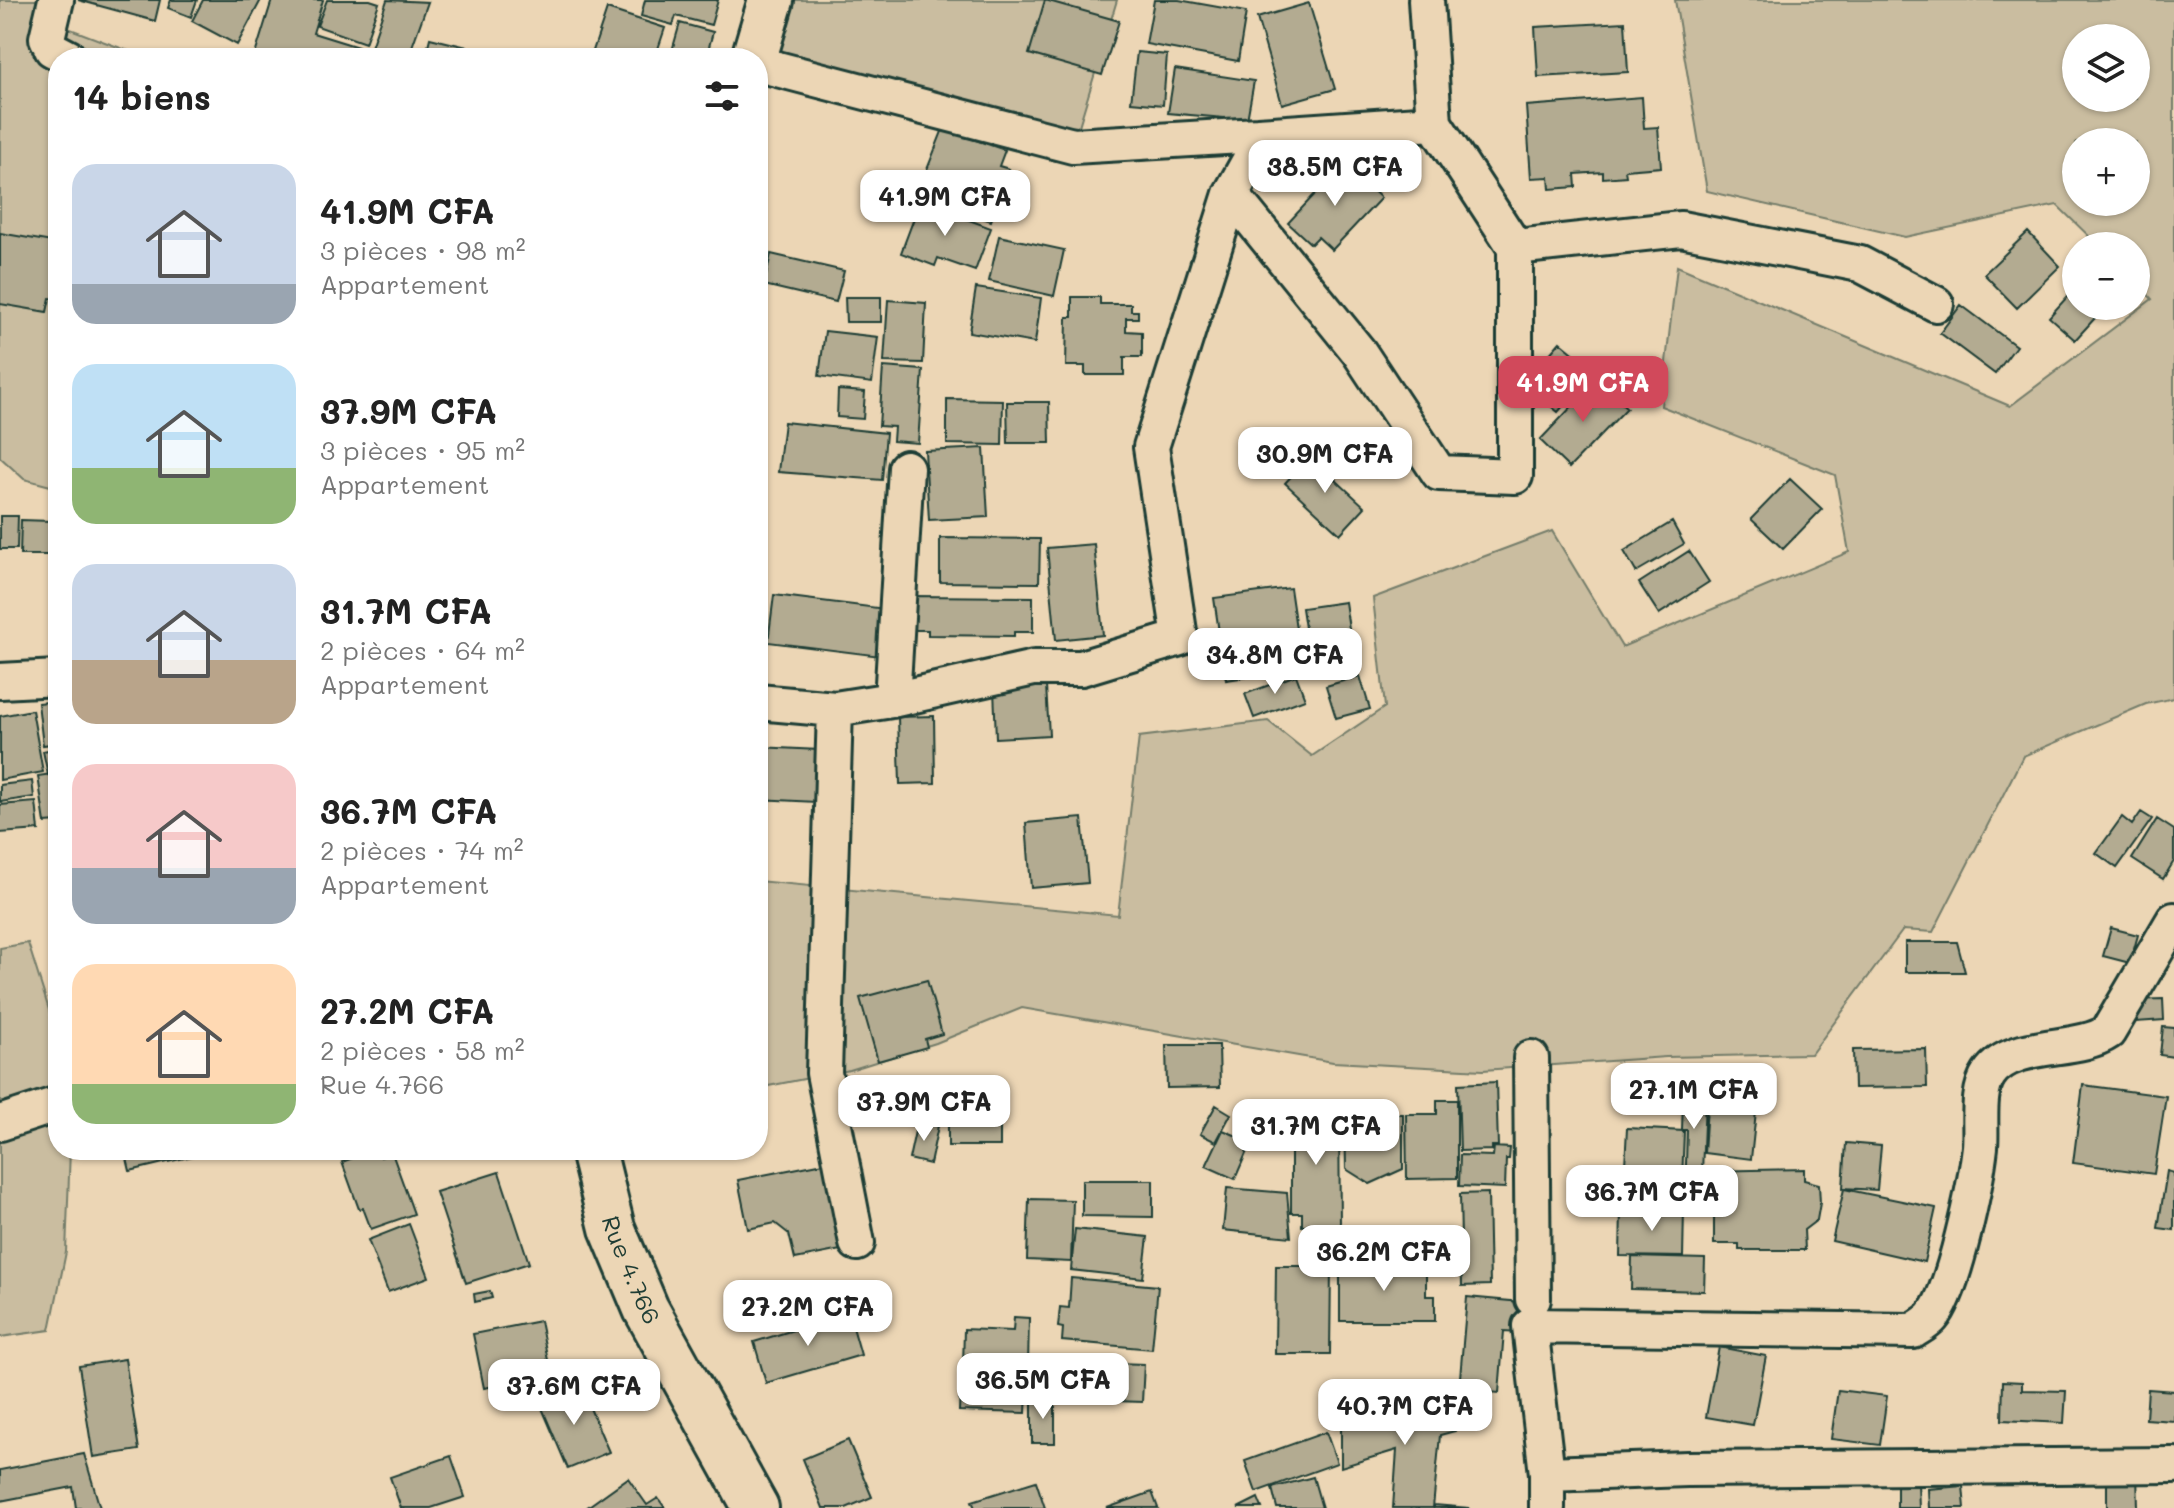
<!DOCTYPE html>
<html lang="fr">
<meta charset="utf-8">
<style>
body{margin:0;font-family:Mali,sans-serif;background:#f6f6f6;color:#222;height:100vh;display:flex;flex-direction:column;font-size:30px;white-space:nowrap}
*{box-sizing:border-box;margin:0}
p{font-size:26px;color:#767676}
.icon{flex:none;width:44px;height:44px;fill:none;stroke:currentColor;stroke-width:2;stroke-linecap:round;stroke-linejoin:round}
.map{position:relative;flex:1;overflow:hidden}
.details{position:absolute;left:48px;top:48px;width:720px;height:1112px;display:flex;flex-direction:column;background:#fff;border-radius:32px;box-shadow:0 2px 6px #0004}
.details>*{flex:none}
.tools{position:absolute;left:2062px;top:24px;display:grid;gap:16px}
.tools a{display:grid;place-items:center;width:88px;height:88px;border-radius:50%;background:#fff;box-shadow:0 2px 6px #0004;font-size:40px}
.price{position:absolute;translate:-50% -68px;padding:0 18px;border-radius:16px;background:#fff;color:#222;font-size:26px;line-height:52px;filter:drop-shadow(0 2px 4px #0008)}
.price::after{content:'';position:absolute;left:50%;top:48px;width:24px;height:18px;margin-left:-12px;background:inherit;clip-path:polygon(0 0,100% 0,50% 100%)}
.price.current{background:#d1495b;color:#fff}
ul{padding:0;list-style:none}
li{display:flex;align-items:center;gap:24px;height:200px;padding:0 24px}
li span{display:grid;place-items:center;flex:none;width:224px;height:160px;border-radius:24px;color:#555}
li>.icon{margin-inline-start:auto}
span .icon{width:96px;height:96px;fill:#fffc;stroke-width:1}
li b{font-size:34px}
h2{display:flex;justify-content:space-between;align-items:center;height:96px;padding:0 24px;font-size:34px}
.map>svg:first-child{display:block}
</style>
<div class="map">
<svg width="2174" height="1508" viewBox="0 0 2174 1508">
<rect width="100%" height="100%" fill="#ecd6b5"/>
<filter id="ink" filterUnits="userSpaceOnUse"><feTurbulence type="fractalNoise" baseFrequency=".0125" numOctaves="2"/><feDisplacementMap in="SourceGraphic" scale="16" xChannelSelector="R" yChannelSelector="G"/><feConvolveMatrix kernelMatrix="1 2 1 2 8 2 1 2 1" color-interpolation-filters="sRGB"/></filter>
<g filter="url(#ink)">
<path fill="#cabda0" stroke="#747d6a" stroke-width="2" fill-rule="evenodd" d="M0,0H40L36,16L147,58H58V488L24,479L0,457Z
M771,0H1117L1073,146L758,64Z
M1675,0H2174V698L2146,704L2023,756L1933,932L1903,930L1811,1054L1666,1057L1483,1070L1333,1062L1022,1008L936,1043L850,1070L758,1088V881L1118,915L1139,737L1268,721L1312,756L1385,707L1373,598L1552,531L1622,647L1849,552L1835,475L1661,406L1677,266L2010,406L2152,299L2136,282V246H2099L2057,205L1905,237L1707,191ZM2076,38H2136V98H2076ZM2076,142H2136V202H2076Z
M28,943L50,1013L58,1058V1150H70L66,1252L50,1330L0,1337V948Z"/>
<path fill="#b3ab91" stroke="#1f3d34" stroke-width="2" d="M78,0H160L155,21Z
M171,0H197L191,17L168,8Z
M203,0H261L237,45L192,21Z
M272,0H323L313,33L358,47L355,58H254Z
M327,0H370L379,3L365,43L317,26Z
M387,0L428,2L408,58L368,56Z
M645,0H718L711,25L676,16L673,25L641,16Z
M1045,0L1119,21L1102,75L1029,54Z
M1154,0H1179L1246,12L1238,61L1146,44Z
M1309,3L1335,89L1282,104L1257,18Z
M607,9L665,28L655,58H603L592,54Z
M1625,22L1628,72L1538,77L1535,27Z
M680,23L713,32L706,58H670Z
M430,38L500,55L499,58H425Z
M1137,52L1167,55L1163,105L1131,102Z
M1175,69L1254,81L1247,120L1168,113Z
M1642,97L1644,128L1658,127L1661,167L1625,170L1626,176L1603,178V172L1575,174L1576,187L1550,189L1549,177L1531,178L1526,106Z
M943,129L1005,150L999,166L1009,169L991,221L917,195Z
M1344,163L1381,198L1332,250L1318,237L1311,244L1288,223Z
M920,202L991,228L975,271L938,258L935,266L901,253Z
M2028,232L2060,266L2017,308L1984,274Z
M0,233L58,243V299L50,298L47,312L0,304Z
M999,236L1064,250L1054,296L989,281Z
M771,254L844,271L836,302L764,285Z
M2076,287V306H2106L2075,340L2049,317Z
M976,288L1041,298L1035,343L969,332Z
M845,297H881V322H846Z
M1072,297H1100V304H1131V311H1138V318H1126V331L1142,332V357H1124V375H1085V366H1066L1067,317H1072Z
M888,300L926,303L923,363L884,362Z
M1961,305L2016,346L1995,374L1940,333Z
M825,331L878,337L872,383L819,376Z
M1560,342L1594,370L1558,412L1524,384Z
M883,367L923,370L918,443L893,441L894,427L879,426Z
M1597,380L1627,408L1569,468L1540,440Z
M838,390L865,392L863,419L837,417Z
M947,399L1003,400L1002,445L947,444Z
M1007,402H1049L1050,443H1008Z
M784,422L886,433L882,480L778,472Z
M984,448L988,517L929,520L925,451Z
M1310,456L1365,507L1340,534L1285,483Z
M1790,479L1822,509L1783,549L1751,519Z
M0,516H18L17,549H0Z
M21,520L51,521L50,555H20Z
M54,520H58V558H53Z
M1672,522L1684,544L1636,572L1624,551Z
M940,538L1040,539L1039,583L940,582Z
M1094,544L1103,635L1056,640L1047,548Z
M1689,551L1709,582L1659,614L1639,583Z
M1290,588L1302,669L1226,680L1214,598Z
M774,595L886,609L880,656L768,642Z
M913,596L1033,597V632H1014V636L928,635V630H913Z
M1345,602L1353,655L1310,661L1302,608Z
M1296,675L1305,699L1254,718L1245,694Z
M1360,676L1370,709L1336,718L1326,686Z
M1046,686L1049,735L996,738L994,689Z
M58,701V743L43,745L38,703Z
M32,710L43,772L0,780V716Z
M934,716L935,783L900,784L898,717Z
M758,747L819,750L816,802L758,799Z
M58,748V773L48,775L43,751Z
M58,773V822L45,823L38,776Z
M32,781L34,797L0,802V785Z
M36,802L39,830L0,833V805Z
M2141,812L2152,819L2117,868L2096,853L2122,817L2132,825Z
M1082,818L1088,883L1031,888L1026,823Z
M2157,819L2174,830V861L2163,879L2132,859Z
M2111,928L2138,935L2130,963L2103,956Z
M1905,942H1957L1965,972H1905Z
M927,980L942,1034L925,1039L927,1047L878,1061L860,998Z
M2163,999L2164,1020L2122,1023L2131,1000Z
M2163,1027L2174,1028V1057L2160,1055Z
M1166,1045H1219L1220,1087L1167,1088Z
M1926,1049L1927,1087L1854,1088L1853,1050Z
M1684,1073H1706L1701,1198L1685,1197L1687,1130H1682Z
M1678,1076V1093H1644L1643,1077Z
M1496,1082L1498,1146H1492V1150L1460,1151L1458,1084Z
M2083,1085L2166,1096L2154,1174L2073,1163Z
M948,1094H1000V1146H948Z
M1437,1100H1457V1178L1407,1179L1406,1114H1437Z
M1216,1105L1231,1114L1216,1142L1200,1134Z
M1734,1105L1756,1112L1751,1159L1704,1153L1707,1106Z
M1251,1110L1281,1122L1273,1141L1243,1128Z
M1291,1111H1339L1340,1226H1302V1213H1291Z
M1345,1114H1403V1169L1370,1184L1346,1169Z
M917,1122L938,1126L930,1164L909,1159Z
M1627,1128L1684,1131L1681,1205L1623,1203Z
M1223,1130L1251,1142L1235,1179L1206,1166Z
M1846,1143L1881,1146L1877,1190L1843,1188Z
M1494,1147L1510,1148L1509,1159H1506L1505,1188L1459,1186L1460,1155L1493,1156Z
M125,1150H196L197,1155L130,1171Z
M374,1150H379L381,1157L392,1153L414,1214L371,1229L363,1208L359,1209L342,1162Z
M834,1161L851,1248L795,1259L789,1234L775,1223L748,1229L738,1180Z
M1804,1169V1180L1819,1184L1820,1203L1817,1220L1804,1230L1805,1250H1739V1244H1714V1213H1705L1704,1171Z
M2167,1171L2174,1173V1230L2158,1228Z
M499,1172L529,1263L466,1283L436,1192Z
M1082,1180H1153V1217L1082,1216Z
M1227,1188L1287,1193L1291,1237L1223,1230Z
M1844,1189L1936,1208L1924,1262L1832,1241Z
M1488,1193L1490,1285L1462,1286L1460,1194Z
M1029,1199L1073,1200L1071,1262L1027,1260Z
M1621,1209L1684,1210L1683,1257L1620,1256Z
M409,1224L429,1277L388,1292L368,1240Z
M1075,1229L1148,1237L1143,1278L1071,1270Z
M1632,1257L1705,1259L1704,1291L1631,1289Z
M1340,1258H1371V1267H1426V1296H1435V1321H1340Z
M1276,1266H1331L1330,1354H1275Z
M1071,1278L1158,1286L1152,1349L1062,1341L1063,1328L1058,1327L1060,1307L1069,1308Z
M490,1291L492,1298L475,1302L474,1294Z
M1467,1297L1521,1302L1519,1332L1504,1331L1499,1393L1459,1389Z
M849,1313L861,1355L766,1383L754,1342Z
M1014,1317L1029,1318L1028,1368L963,1366L964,1329L1013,1331Z
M540,1321L551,1375L484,1388L473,1334Z
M1719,1347L1766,1356L1753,1425L1706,1417Z
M125,1359L139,1450L93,1457L79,1366Z
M1086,1362L1144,1364L1142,1402L1085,1400Z
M961,1370L1028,1373L1026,1413L959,1411Z
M2003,1381L2022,1382V1390L2066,1391L2064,1423L2002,1420Z
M580,1385L609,1452L568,1469L539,1401Z
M2148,1389L2174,1391V1421L2146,1419Z
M1838,1390L1887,1396L1880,1445L1831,1439Z
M1456,1394L1458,1402L1455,1431L1440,1435L1433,1508H1393L1397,1450L1341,1467V1428Z
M1032,1398L1055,1399V1443H1032Z
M1326,1432L1337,1463L1256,1492L1245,1461Z
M848,1440L872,1497L846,1508H823L803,1459Z
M84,1454L100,1508H76L73,1487L0,1501V1470Z
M451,1456L465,1497L431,1508H401L390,1477Z
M2137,1474L2138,1508H2107V1475Z
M1313,1477L1322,1508H1277L1272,1488Z
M628,1478L647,1505L658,1498L665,1508H586Z
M1036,1481L1045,1508H975L972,1501Z
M1918,1483L1919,1508H1897V1484Z
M1963,1486L1965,1508H1929L1928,1489Z
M1152,1492L1158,1508H1107Z
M1258,1498L1262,1508H1238Z
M1434,1505L1470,1508H1434Z"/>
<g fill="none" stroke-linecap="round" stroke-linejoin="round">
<defs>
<path id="minor" d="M56,0L47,38L52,49L69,58
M1426,0L1434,123L1515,247L1681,229L1860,264L1936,304
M758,64L1073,146L1258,135L1251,158L1231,194L1151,447L1180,638L1081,668H1034L892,700L835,709L758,702
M1258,135L1434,123
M1231,194L1359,352L1439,473L1515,476V247
M0,681L58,678
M892,700L906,468
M835,709L824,1073L857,1243
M1531,1058L1533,1299
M0,1123L58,1104
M1547,1474L1687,1469L2174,1465
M1547,1508V1474L1530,1326L1913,1331C1919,1327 1927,1323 1932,1317C1954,1292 1976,1182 1980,1147C1982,1125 1976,1093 1989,1074C2012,1040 2077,1053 2108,1032L2174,920"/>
<g id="tertiary">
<path d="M754,58L771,0"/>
<path id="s1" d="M593,1150L612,1228L646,1309L756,1508"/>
</g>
</defs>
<use href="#minor" stroke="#1f3d34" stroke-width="40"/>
<use href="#tertiary" stroke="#1f3d34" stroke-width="50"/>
<use href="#minor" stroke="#ecd6b5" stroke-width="34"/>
<use href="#tertiary" stroke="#ecd6b5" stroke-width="44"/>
</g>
</g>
<g text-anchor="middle" stroke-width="8" stroke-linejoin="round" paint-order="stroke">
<g font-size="24" fill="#1f3d34" stroke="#ecd6b5">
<text dy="8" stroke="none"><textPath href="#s1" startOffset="126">Rue 4.766</textPath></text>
</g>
</g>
</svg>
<div class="tools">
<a><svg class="icon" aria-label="layers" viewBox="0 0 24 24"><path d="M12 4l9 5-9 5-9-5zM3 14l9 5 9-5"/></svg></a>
<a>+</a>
<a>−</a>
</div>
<b class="price" style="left:1335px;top:208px">38.5M CFA</b>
<b class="price" style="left:945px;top:238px">41.9M CFA</b>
<b class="price current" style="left:1583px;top:424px">41.9M CFA</b>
<b class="price" style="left:1325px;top:495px">30.9M CFA</b>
<b class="price" style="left:1275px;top:696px">34.8M CFA</b>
<b class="price" style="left:1694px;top:1131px">27.1M CFA</b>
<b class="price" style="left:924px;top:1143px">37.9M CFA</b>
<b class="price" style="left:1316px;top:1167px">31.7M CFA</b>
<b class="price" style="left:1652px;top:1233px">36.7M CFA</b>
<b class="price" style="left:1384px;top:1293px">36.2M CFA</b>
<b class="price" style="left:808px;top:1348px">27.2M CFA</b>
<b class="price" style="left:1043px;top:1421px">36.5M CFA</b>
<b class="price" style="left:574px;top:1427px">37.6M CFA</b>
<b class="price" style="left:1405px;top:1447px">40.7M CFA</b>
<section class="details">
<h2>14 biens<svg class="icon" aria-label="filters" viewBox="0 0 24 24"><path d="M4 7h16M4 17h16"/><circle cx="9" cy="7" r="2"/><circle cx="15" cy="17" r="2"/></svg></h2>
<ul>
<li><span style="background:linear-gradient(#c9d6e8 75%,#9aa5b1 0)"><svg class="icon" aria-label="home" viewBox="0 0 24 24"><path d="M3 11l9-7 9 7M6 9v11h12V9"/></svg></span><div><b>41.9M CFA</b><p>3 pièces · 98 m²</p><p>Appartement</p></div></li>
<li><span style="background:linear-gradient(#bfe0f5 65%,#8fb573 0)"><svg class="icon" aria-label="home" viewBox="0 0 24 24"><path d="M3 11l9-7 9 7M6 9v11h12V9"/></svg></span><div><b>37.9M CFA</b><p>3 pièces · 95 m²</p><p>Appartement</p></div></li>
<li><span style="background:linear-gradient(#c9d6e8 60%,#b9a48a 0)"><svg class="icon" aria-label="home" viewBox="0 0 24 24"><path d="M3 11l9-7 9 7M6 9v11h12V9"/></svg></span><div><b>31.7M CFA</b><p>2 pièces · 64 m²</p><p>Appartement</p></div></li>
<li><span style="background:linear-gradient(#f6c9c9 65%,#9aa5b1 0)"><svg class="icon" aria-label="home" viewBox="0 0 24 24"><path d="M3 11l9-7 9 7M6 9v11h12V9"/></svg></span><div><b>36.7M CFA</b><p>2 pièces · 74 m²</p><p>Appartement</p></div></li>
<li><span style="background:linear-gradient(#ffd9b3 75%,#8fb573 0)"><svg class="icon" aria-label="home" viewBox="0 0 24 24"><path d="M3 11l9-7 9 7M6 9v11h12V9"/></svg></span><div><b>27.2M CFA</b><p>2 pièces · 58 m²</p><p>Rue 4.766</p></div></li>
</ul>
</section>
</div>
